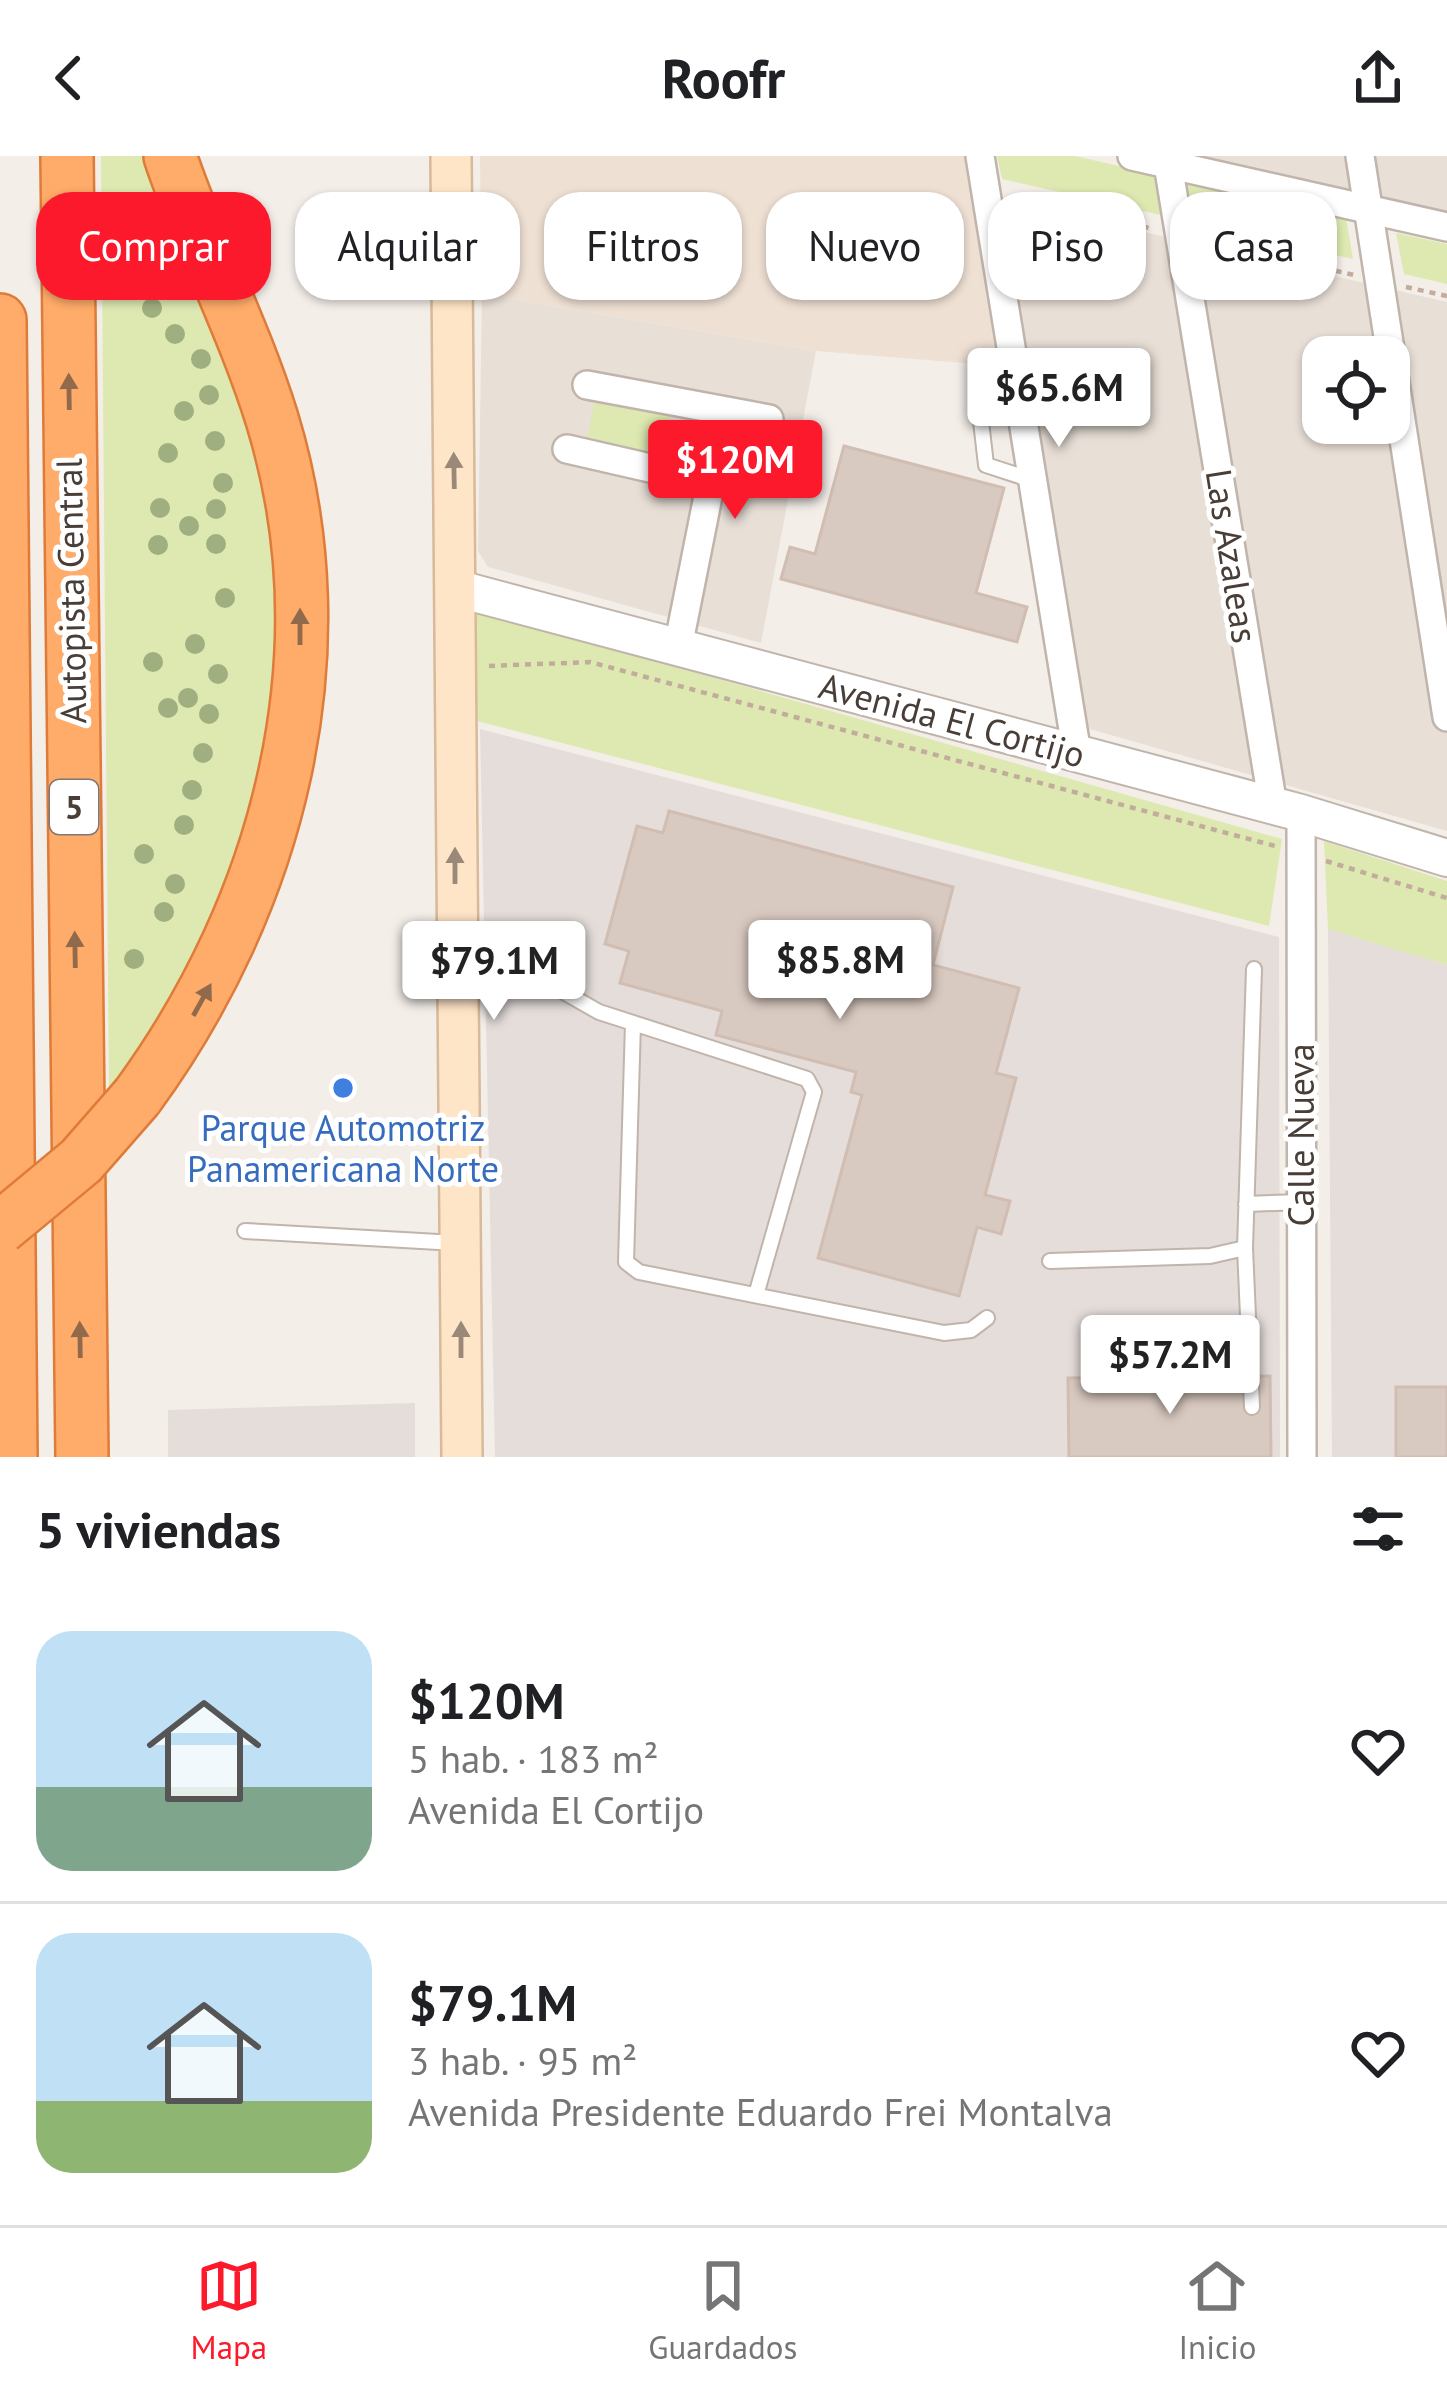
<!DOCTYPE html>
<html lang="es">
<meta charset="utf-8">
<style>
body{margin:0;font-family:"PT Sans",sans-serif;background:#f2f2f2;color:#202124;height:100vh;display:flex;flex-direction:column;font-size:45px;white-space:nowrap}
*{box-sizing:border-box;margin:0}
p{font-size:39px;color:#757577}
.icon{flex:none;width:66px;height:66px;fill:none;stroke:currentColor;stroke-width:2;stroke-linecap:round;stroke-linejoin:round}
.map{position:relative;height:1301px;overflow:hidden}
.sheet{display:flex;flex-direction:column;background:#fff;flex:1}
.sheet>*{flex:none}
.hud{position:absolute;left:36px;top:36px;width:1377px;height:108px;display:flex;gap:24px}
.buttons{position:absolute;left:1302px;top:180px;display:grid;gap:24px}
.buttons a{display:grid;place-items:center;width:108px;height:108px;border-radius:24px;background:#fff;box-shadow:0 3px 9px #0004;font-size:60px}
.price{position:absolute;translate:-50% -102px;padding:0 27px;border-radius:12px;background:#fff;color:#222;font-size:39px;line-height:78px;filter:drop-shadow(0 3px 6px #0008)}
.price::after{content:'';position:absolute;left:50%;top:72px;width:36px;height:27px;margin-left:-18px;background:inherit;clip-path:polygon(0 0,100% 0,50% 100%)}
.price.on{background:#fc192b;color:#fff}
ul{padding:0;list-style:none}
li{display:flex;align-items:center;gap:36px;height:300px;padding:0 36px}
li+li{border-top:3px solid #e0e0e0}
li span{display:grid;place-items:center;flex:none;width:336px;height:240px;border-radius:36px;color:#555}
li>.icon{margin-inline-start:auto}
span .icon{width:144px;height:144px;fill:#fffc;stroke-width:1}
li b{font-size:51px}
h2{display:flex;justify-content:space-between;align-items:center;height:144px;padding:0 36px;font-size:51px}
.chip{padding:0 42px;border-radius:36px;background:#fff;box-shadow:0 3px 9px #0004;font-size:42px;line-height:108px}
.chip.on{background:#fc192b;color:#fff}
header{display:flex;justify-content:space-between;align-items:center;height:156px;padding:0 36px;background:#fff;font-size:54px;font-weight:700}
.tab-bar{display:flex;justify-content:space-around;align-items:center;height:168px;border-top:3px solid #e0e0e0;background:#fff;font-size:33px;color:#757577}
.tab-bar a{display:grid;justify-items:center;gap:6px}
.tab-bar .on{color:#fc192b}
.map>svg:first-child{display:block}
</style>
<header><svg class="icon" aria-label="back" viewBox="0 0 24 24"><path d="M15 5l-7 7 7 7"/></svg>Roofr<svg class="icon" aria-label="share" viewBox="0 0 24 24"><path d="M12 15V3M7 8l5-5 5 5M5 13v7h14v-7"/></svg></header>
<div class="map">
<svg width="1447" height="1301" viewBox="0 0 1447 1301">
<rect width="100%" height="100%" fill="#f4eee9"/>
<path fill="#e8dfd7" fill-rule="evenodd" d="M1185,0H1447V59Z
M996,42L1447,146V675L1083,571ZM1323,201H1389V267H1323Z
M482,138L816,195L761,487L488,411L478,395Z"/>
<path fill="#e4ddda" d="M480,573L1279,781L1280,1301H495Z
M1328,773L1447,809V1301H1332Z
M415,1247V1301H168V1254Z"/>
<path fill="#eee0d3" d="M480,0H967L1001,210L816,195L482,138Z"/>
<path fill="#dde9b1" d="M101,0H152L249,247L281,419L271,589L212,788L109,939Z
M997,0H1075L1154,18L1161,59L1002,23Z
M1186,26L1346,62L1353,103L1194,67Z
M1396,77L1447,88V128L1404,118Z
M595,244L670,258L661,302L586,288Z
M475,454L1282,683L1269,770L477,565Z
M1324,685L1447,725V809L1328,773Z"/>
<path fill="#d9cac1" stroke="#d1bdb1" stroke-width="3" d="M844,290L1004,332L976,437L1027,451L1017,486L781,423L790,391L815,398Z
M669,655L953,731L933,809L1019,832L996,917L1016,922L985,1039L1010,1045L1001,1078L977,1071L959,1140L818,1102L862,939L851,936L856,916L716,879L722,855L620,827L629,795L605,788L637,670L663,677Z
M1270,1220L1271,1301H1069L1068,1222Z
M1396,1231H1447V1301H1396Z"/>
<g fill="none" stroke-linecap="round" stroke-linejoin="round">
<defs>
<path id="service" d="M978,239L986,309L1032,324
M460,799L555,831L599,856L807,923L814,936L756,1139
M633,867L626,1106L639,1116L944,1177L971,1174L987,1162
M1246,1048L1301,1046
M245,1075L456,1087
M1050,1105L1210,1100L1245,1092
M1252,1251L1245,1092L1254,813"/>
<path id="minor" d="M980,0L1077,598
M1132,0L1447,71
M1360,0L1447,561
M1168,8L1273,650
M587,229L769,263
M567,293L711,326
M678,491L725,255
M1301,657L1302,1301"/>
<path id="tertiary" d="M455,432L1301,657L1447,702"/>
<path id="secondary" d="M451,0L462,1301"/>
<path id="motorway" d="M67,0L82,1301
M0,164L11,1301
M137,941C279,747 344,498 272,263C244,173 200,89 170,0"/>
</defs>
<use href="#service" stroke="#c0b4ab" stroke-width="18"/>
<use href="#minor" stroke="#c0b4ab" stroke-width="32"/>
<use href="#tertiary" stroke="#c0b4ab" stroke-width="40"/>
<use href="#secondary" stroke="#d8b99a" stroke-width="44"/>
<use href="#motorway" stroke="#df7b38" stroke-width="56"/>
<path stroke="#c2ac9c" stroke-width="4.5" stroke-dasharray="6 6" stroke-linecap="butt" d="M1014,41L1149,72
M1207,85L1354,119
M1406,131L1447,140
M489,510L590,506L1275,690
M1326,705L1447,742"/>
<use href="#service" stroke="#fff" stroke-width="14"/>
<use href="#minor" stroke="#fff" stroke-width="27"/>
<use href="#tertiary" stroke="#fff" stroke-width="36"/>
<use href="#secondary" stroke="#ffe5c8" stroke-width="39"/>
<use href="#motorway" stroke="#ffab69" stroke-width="51"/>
<defs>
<path id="motorway-bridge" d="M0,1072L81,1005L137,941"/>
</defs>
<use href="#motorway-bridge" stroke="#df7b38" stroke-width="56" stroke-linecap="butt"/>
<use href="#motorway-bridge" stroke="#ffab69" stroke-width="51"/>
</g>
<g fill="#a0af7f">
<circle cx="151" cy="66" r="10"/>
<circle cx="154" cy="92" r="10"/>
<circle cx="140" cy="115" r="10"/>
<circle cx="152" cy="152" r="10"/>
<circle cx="175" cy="178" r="10"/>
<circle cx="201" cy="203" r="10"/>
<circle cx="209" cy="239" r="10"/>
<circle cx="184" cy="255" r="10"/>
<circle cx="215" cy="285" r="10"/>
<circle cx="168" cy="297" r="10"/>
<circle cx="223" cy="327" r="10"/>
<circle cx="160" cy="352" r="10"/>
<circle cx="216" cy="353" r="10"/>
<circle cx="189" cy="370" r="10"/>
<circle cx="216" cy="388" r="10"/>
<circle cx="158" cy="389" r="10"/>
<circle cx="225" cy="442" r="10"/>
<circle cx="195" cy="488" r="10"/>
<circle cx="153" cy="506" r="10"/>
<circle cx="218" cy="518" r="10"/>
<circle cx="188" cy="542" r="10"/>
<circle cx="168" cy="552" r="10"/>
<circle cx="209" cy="558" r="10"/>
<circle cx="203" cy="597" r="10"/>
<circle cx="192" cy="634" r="10"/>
<circle cx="184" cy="669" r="10"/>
<circle cx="144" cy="698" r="10"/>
<circle cx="175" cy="728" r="10"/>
<circle cx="164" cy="756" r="10"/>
<circle cx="134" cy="803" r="10"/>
</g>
<defs><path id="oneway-solid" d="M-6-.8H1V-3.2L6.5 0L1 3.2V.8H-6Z" transform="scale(3)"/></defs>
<g fill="#91694b">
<use href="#oneway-solid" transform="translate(69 236) rotate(-91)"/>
<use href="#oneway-solid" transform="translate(300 471) rotate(-90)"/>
<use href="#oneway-solid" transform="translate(75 794) rotate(-91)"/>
<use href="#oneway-solid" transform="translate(202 844) rotate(-61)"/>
<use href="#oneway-solid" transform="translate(80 1184) rotate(-91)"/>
</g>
<g fill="#9a8978">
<use href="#oneway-solid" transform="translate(454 315) rotate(-91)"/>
<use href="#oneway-solid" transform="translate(455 710) rotate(-90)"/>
<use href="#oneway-solid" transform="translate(461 1184) rotate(-90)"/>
</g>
<circle fill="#3f7fe0" stroke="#fff" stroke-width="4.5" cx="343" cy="932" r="12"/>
<g text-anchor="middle" stroke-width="10" stroke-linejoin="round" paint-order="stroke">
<rect fill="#fff" stroke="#7f7773" stroke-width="3" x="50" y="624" width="48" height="54" rx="9"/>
<g font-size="33" font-weight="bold" fill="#483d37">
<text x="74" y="663">5</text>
</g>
<g font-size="36" fill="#483d37" stroke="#fff">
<text transform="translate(1232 400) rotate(81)" y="13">Las Azaleas</text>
<text transform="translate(71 435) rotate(-91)" y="13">Autopista Central</text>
<text transform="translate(952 564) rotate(15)" y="13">Avenida El Cortijo</text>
<text transform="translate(1301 979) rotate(-90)" y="13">Calle Nueva</text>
</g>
<g font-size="36" fill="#366cbe" stroke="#fff">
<text x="343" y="985">Parque Automotriz<tspan x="343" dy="41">Panamericana Norte</tspan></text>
</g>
</g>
</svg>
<div class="buttons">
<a><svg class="icon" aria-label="locate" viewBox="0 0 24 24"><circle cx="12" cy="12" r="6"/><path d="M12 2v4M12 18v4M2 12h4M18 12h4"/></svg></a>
</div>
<b class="price" style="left:1059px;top:294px">$65.6M</b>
<b class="price on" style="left:735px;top:366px">$120M</b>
<b class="price" style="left:840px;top:866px">$85.8M</b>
<b class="price" style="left:494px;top:867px">$79.1M</b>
<b class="price" style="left:1170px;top:1261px">$57.2M</b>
<div class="hud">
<a class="chip on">Comprar</a>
<a class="chip">Alquilar</a>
<a class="chip">Filtros</a>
<a class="chip">Nuevo</a>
<a class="chip">Piso</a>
<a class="chip">Casa</a>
</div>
</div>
<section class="sheet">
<h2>5 viviendas<svg class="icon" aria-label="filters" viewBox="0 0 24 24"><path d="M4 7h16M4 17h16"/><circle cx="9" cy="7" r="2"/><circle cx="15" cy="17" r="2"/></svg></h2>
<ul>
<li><span style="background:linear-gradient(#bfe0f5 65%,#7fa58c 0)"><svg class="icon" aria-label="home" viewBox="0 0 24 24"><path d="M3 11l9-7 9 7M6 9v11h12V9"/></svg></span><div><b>$120M</b><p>5 hab. · 183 m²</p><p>Avenida El Cortijo</p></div><svg class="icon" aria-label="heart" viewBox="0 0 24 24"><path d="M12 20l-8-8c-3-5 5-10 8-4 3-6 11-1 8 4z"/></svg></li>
<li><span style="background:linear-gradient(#bfe0f5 70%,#8fb573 0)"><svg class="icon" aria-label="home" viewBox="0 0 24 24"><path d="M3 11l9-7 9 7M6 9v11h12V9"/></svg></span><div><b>$79.1M</b><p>3 hab. · 95 m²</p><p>Avenida Presidente Eduardo Frei Montalva</p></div><svg class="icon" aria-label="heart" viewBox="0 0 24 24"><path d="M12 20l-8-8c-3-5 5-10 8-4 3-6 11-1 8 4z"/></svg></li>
</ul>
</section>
<nav class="tab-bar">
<a class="on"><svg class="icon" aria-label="map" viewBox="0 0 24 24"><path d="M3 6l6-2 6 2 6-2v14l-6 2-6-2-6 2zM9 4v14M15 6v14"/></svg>Mapa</a>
<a><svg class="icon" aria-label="saved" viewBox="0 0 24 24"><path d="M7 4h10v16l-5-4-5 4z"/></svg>Guardados</a>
<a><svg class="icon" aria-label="home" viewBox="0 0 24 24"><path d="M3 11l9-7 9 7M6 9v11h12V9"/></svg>Inicio</a>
</nav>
